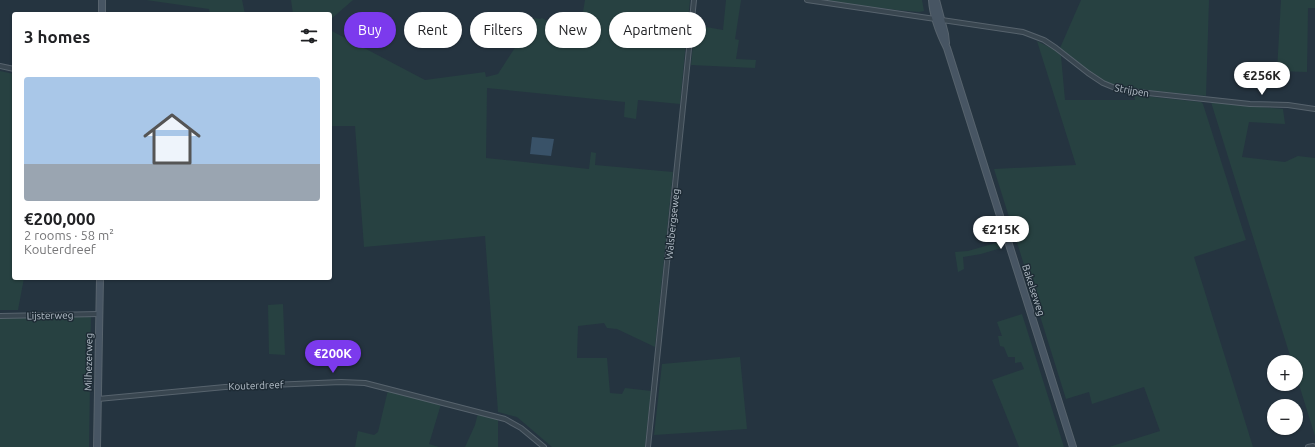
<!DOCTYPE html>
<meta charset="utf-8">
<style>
body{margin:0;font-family:Ubuntu,sans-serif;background:#f6f6f6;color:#202124;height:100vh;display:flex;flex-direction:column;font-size:15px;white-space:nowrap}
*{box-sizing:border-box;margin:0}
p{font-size:13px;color:#757577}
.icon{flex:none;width:22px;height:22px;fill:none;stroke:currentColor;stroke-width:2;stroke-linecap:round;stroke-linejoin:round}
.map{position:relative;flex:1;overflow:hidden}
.sheet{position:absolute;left:12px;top:12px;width:320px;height:268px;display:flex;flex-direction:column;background:#fff;border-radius:4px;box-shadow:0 1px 3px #0004}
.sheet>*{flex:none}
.hud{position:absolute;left:344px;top:12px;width:380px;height:36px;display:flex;gap:8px}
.fabs{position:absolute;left:1267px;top:355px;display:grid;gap:8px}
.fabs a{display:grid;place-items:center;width:36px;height:36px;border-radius:50%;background:#fff;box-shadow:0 1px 3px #0004;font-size:20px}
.price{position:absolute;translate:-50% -34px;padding:0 9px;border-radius:14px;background:#fff;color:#222;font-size:13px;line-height:26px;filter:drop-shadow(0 1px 2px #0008)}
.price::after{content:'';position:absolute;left:50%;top:24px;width:12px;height:9px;margin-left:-6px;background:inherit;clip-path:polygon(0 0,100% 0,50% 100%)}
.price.active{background:#7c3aed;color:#fff}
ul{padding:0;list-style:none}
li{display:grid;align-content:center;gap:8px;height:212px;padding:0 12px}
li+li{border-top:1px solid #e0e0e0}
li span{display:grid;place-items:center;height:124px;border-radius:4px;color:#555}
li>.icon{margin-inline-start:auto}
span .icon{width:72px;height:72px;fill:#fffc;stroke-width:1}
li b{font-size:17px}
h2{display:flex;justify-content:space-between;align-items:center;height:48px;padding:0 12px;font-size:17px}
.chip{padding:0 14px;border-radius:18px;background:#fff;box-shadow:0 1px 3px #0004;font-size:14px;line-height:36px}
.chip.active{background:#7c3aed;color:#fff}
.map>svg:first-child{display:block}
</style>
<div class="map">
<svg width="1315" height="447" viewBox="0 0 1315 447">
<rect width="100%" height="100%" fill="#253440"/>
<path fill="#274141" d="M146,0H242L245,14H210L209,9Z
M291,0H353L330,20V14H293Z
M585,0H690L680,104L638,100L636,119L624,117L625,102L487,88L486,158L589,169L591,152L596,153L595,165L673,172L655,347L617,329L607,328L604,323L578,326L577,358H607L610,393L622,394L625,388L651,391L645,447H552L517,417L498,412L485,236L364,247L355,126H330V30L425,80L485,72L486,77L498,74L534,18L540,19L542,18L563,30L560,38L578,42Z
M726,0H741L735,39L739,40L736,59L756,60L755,68L691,65L695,25L723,30Z
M821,0H922L924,11L919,12L896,10Z
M1081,0H1209L1206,96L1122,88L1112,85L1102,81L1060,48Z
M1281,0H1315V8H1308L1307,72L1277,71Z
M1037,41L1055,50L1061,56L1065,100H1135L1134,95L1201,102L1203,104L1246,240L1194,257L1253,447H1109L1160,431L1144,387L1092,404L1089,392L1066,399L994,169L1076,165Z
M0,71L14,74V278H24L18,310H0Z
M1211,102L1283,109L1285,124L1249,122L1242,157L1285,162L1298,156L1315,158V436L1296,375V362H1292Z
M999,242L1001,248L981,254L963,257L964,269L958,272L955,252L968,251Z
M283,304L285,355L269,354L268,305Z
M1022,314L1064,447H1019L992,380L1024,369L1021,362L1015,363V357H1008L1004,347L1000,346L998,336H1002L997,322Z
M91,316L89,447H0V317Z
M740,357L747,429L654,435L662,364Z
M388,390L441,404L429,444L439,447H355L358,431L374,435L378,432Z
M478,413L498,419V447H465L475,425Z"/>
<path fill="#395268" d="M532,137L554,139L551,156L530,154Z"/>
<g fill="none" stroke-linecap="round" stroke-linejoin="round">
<defs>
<path id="minor" d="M807,0L1023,32L1044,40L1056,48L1088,73L1103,83L1120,90L1250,104L1288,105L1315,109
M0,66L14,69
M0,316L99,314
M98,399L225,387L341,382L365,383L505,419L521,428L544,447
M648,447L694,0
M1308,447L1313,446"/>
<path id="secondary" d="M932,0C933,17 940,34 947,48L1073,447
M936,0L945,34L946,43
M102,14V0
M97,447L100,278"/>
</defs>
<use href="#minor" stroke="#57636d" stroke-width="6"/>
<use href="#secondary" stroke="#57636d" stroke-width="8"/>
<use href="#minor" stroke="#394650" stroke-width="4"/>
<use href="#secondary" stroke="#475563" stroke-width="6"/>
</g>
<g text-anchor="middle" stroke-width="3" stroke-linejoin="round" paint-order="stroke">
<g font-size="10" fill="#b6c0ca" stroke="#1e2b35">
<text transform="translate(1132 90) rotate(10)" y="4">Strijpen</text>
<text transform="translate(672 224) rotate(-84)" y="4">Walsbergseweg</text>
<text transform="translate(1034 290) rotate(72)" y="4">Bakelseweg</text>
<text transform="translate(50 315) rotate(-1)" y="4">Lijsterweg</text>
<text transform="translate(88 362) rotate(-89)" y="4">Milhezerweg</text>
<text transform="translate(256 385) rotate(-2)" y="4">Kouterdreef</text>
</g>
</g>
</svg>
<div class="fabs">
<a>+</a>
<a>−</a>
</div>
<b class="price" style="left:1262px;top:96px">€256K</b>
<b class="price" style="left:1001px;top:250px">€215K</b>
<b class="price active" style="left:333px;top:374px">€200K</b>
<div class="hud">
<a class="chip active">Buy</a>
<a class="chip">Rent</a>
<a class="chip">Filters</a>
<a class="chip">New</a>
<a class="chip">Apartment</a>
</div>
<section class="sheet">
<h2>3 homes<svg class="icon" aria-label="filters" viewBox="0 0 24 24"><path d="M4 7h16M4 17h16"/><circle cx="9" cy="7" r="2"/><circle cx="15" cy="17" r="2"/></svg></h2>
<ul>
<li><span style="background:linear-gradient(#a9c7e8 70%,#9aa5b1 0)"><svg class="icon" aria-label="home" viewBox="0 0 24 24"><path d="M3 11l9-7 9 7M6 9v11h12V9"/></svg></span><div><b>€200,000</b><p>2 rooms · 58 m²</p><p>Kouterdreef</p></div></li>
</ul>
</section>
</div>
